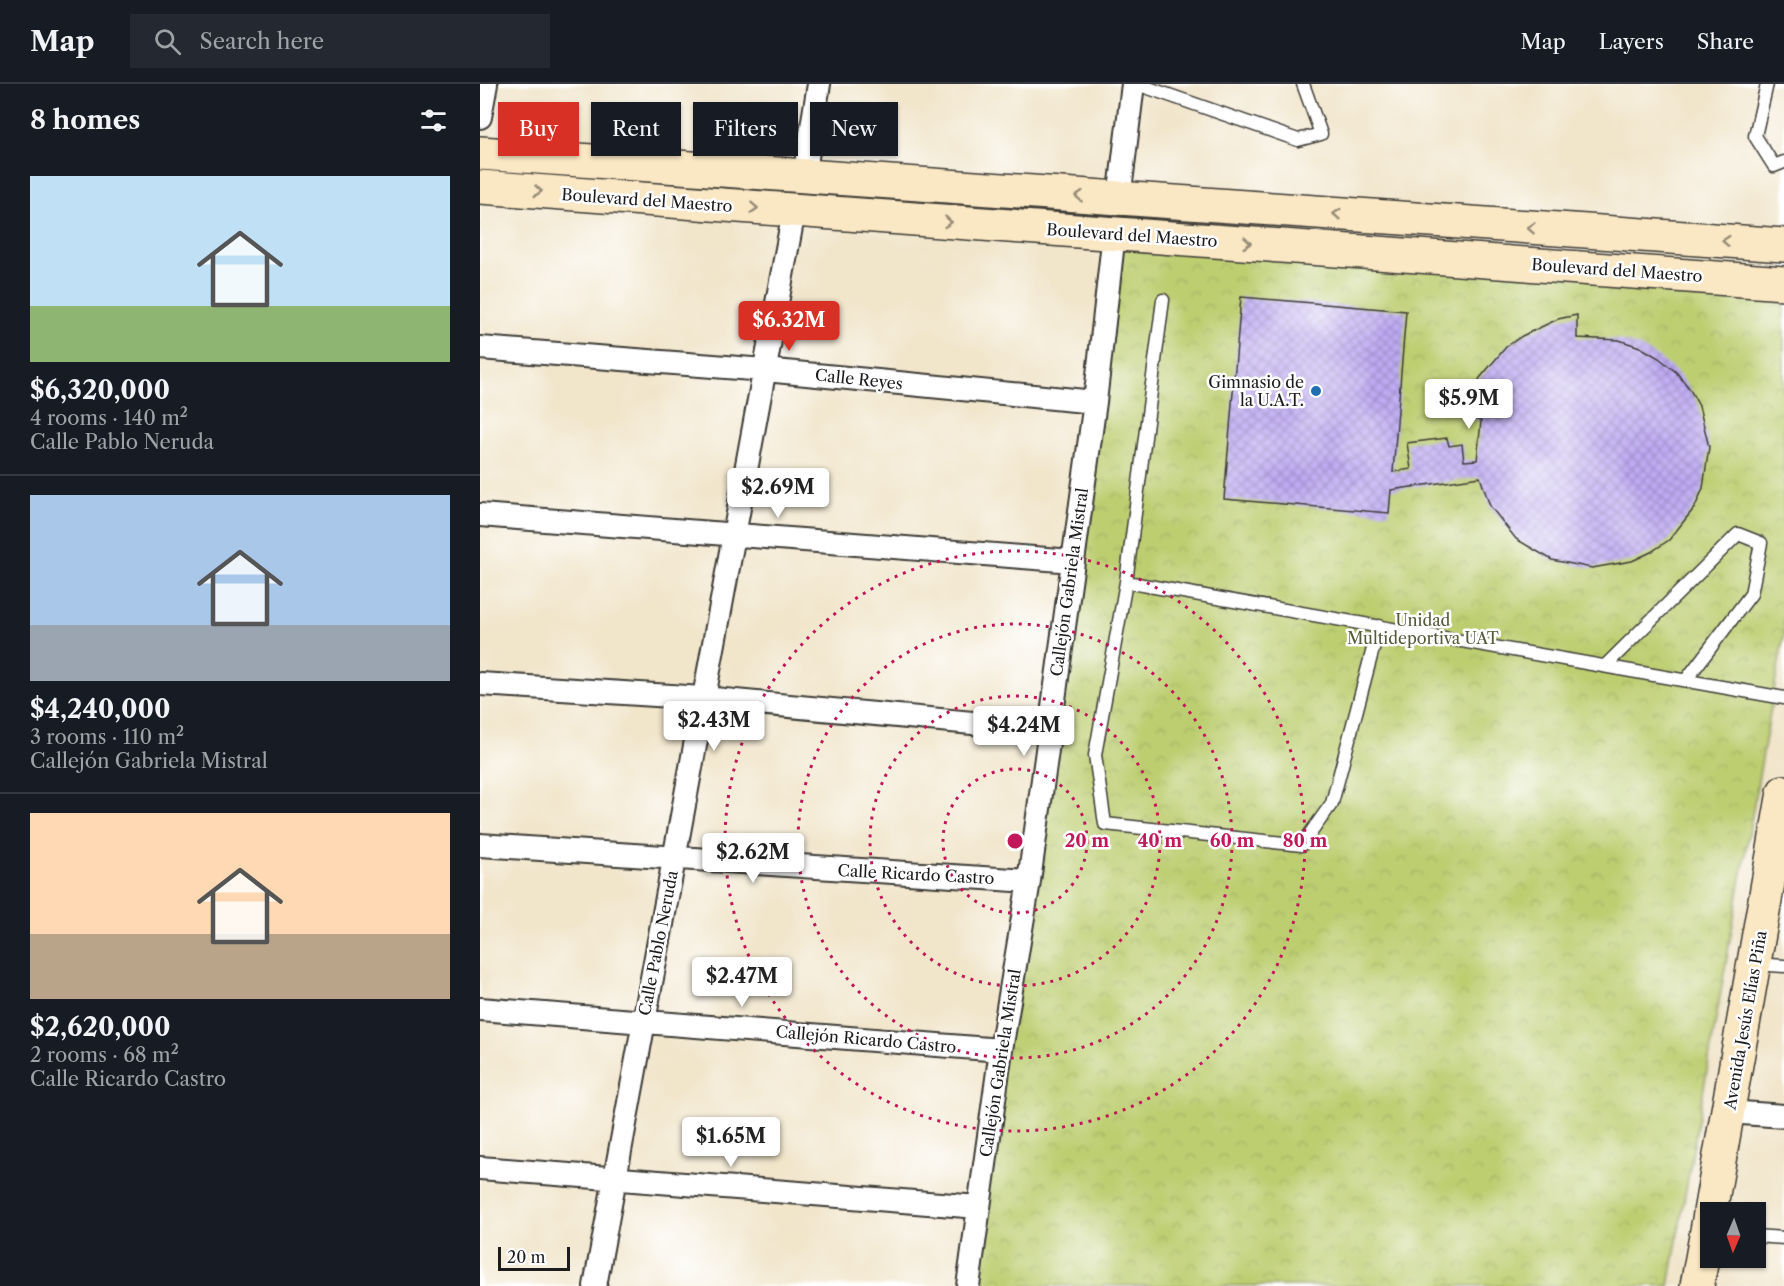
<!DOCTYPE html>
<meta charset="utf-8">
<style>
body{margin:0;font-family:"Libre Caslon Text",serif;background:#242831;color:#f1f3f6;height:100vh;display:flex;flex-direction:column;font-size:22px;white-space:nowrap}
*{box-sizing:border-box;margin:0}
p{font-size:20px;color:#9ea1a6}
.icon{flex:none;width:33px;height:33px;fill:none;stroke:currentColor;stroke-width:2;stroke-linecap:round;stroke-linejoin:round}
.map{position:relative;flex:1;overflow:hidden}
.panel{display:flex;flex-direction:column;background:#171b24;width:480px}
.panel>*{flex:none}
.banner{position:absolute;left:18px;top:18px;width:570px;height:54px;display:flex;gap:12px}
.needle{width:39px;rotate:182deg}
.buttons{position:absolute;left:1220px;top:1118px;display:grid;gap:12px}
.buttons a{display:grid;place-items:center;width:66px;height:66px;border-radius:0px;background:#171b24;box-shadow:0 2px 4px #0004;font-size:30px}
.scale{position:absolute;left:18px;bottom:15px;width:72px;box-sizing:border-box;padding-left:6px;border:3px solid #1c1c1c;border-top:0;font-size:16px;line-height:21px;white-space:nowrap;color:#1c1c1c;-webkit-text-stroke:4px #fff;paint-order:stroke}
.price{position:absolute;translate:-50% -51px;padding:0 14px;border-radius:6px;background:#fff;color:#222;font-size:20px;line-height:39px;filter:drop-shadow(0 2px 3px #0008)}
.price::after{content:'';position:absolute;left:50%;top:36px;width:18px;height:14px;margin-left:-9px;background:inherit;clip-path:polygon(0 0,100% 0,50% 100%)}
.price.selected{background:#d93025;color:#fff}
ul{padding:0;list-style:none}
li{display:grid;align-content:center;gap:12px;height:318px;padding:0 30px}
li+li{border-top:2px solid #363941}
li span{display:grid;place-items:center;height:186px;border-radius:0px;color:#555}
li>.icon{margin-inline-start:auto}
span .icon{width:108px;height:108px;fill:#fffc;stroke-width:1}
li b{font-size:26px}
h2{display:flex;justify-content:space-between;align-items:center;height:72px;padding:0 30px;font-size:26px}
.tag{padding:0 21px;border-radius:0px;background:#171b24;box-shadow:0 2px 4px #0004;font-size:21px;line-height:54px}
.tag.selected{background:#d93025;color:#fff}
header{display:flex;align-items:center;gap:36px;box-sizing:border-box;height:84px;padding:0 30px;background:#171b24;border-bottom:2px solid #363941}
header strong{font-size:28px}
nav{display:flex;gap:33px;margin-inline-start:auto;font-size:21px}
.search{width:420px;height:54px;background:#242831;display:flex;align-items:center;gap:15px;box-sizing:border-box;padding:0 21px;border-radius:0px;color:#9ea1a6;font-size:22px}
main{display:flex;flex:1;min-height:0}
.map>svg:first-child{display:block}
</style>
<header>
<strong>Map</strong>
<div class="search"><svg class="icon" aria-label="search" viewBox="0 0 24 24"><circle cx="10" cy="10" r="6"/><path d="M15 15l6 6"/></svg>Search here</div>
<nav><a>Map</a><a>Layers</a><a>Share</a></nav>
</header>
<main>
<section class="panel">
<h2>8 homes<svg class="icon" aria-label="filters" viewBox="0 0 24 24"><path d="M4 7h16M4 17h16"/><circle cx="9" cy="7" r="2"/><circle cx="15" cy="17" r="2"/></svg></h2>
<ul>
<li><span style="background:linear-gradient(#bfe0f5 70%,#8fb573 0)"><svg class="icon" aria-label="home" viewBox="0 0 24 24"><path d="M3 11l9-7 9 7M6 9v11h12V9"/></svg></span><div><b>$6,320,000</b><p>4 rooms · 140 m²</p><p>Calle Pablo Neruda</p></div></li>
<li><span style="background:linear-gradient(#a9c7e8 70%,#9aa5b1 0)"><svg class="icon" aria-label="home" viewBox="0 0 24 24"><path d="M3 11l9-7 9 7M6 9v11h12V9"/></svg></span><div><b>$4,240,000</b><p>3 rooms · 110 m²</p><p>Callejón Gabriela Mistral</p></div></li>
<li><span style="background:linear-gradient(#ffd9b3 65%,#b9a48a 0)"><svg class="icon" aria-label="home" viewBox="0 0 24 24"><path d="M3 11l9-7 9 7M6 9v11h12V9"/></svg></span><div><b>$2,620,000</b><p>2 rooms · 68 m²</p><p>Calle Ricardo Castro</p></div></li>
</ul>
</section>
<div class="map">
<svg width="1304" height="1202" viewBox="0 0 1304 1202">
<defs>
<pattern id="park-crowns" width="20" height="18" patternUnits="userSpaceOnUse" patternTransform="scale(1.5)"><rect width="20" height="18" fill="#bdce71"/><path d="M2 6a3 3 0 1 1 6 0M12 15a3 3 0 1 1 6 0" fill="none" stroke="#a2b061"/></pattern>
<pattern id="building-cross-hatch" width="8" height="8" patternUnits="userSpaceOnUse" patternTransform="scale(1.5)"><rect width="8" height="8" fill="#beabf3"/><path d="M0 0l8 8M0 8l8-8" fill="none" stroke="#9a8ac4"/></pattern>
</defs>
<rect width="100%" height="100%" fill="#fff"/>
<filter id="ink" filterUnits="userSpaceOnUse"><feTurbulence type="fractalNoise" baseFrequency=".0167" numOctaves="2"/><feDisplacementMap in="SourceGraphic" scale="12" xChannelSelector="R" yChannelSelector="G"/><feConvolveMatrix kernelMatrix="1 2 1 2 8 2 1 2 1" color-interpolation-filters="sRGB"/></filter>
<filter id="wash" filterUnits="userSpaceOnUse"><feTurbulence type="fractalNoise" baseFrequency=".008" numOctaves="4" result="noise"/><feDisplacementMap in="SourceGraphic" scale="24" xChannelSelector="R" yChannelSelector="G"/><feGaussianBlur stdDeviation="1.35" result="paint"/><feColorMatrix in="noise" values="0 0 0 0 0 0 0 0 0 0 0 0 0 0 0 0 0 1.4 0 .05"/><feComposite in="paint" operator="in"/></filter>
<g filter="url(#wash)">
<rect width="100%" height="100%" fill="#f1e5ca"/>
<path fill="url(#park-crowns)" stroke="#6c7546" stroke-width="1.5" d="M638,159L1304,205V550L1189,1202H491Z"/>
<g id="blocks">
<path fill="url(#building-cross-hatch)" d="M761,213L926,227L913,388L931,385L927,359L967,354L969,362L982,360L984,377L997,376L1001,337L982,330L1000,294L1026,263L1042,252L1078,235L1097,231V254L1139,256L1160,263L1179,274L1196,288L1209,304L1219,322L1229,363L1223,404L1215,423L1189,456L1171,468L1152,477L1112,484L1072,476L1036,455L1010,422L1000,393L911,406L909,429L744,415Z"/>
</g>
</g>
<g filter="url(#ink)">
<use href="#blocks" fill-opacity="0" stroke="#3c3a36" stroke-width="1.5"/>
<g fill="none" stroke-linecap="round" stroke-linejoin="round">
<defs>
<path id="lane" d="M657,0L818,56L841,50L823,0
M1287,0L1275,52L1294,82L1304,78
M683,216L646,498L615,671L625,740L822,761L852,719L899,542
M646,498L1304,614
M1125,582L1258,450L1281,459L1271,510L1206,596
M1275,880L1304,882
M1275,1152L1304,1154"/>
<path id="street" d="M0,33L6,0
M324,92L339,0
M639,115L653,0
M0,264L285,286L615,318
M0,431L593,477
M0,600L223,614L568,646
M0,761L549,797
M0,925L521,966
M1248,1028L1304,1032
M0,1084L499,1123
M115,1202L314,127
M488,1202L521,966L549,797L615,318L634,149"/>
<path id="secondary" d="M0,69L1304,161
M0,103L1304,199
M1230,1128L1304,708
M1217,1202L1230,1130"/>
</defs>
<use href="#lane" stroke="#3c3a36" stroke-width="15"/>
<use href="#street" stroke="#3c3a36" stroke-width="26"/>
<use href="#secondary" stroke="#3c3a36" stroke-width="36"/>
<use href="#lane" stroke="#fff" stroke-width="12"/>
<use href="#street" stroke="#fff" stroke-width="22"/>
<use href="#secondary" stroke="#fae7c3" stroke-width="33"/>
</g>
<defs><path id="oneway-chevron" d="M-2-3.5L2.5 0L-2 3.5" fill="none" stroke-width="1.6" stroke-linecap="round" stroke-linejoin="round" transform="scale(1.5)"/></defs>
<g stroke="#968c78">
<use href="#oneway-chevron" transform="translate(58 107) rotate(4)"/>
<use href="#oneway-chevron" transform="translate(599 112) rotate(-176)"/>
<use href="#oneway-chevron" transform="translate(274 124) rotate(4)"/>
<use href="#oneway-chevron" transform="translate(857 130) rotate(-176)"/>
<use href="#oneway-chevron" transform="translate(468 138) rotate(4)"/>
<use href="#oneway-chevron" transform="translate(1051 144) rotate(-176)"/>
<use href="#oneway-chevron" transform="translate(1246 157) rotate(-176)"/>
<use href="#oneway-chevron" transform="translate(767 159) rotate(4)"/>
</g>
</g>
<g fill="none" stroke="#c2185b" stroke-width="3" stroke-dasharray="3 6">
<circle cx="535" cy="757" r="72"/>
<circle cx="535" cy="757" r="145"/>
<circle cx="535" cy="757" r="217"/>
<circle cx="535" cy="757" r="290"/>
</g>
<circle fill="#1f6fb2" stroke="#fff" stroke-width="2" cx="836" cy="307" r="6"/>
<g text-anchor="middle" stroke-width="5" stroke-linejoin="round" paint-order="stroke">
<g font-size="16" fill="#1c1c1c" stroke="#fff">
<text transform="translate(167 116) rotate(4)" y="6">Boulevard del Maestro</text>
<text transform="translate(652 151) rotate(4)" y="6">Boulevard del Maestro</text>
<text transform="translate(1137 186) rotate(4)" y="6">Boulevard del Maestro</text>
<text transform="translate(379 295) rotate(6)" y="6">Calle Reyes</text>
<text transform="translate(589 498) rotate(-82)" y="6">Callejón Gabriela Mistral</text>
<text transform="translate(436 790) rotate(3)" y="6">Calle Ricardo Castro</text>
<text transform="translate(178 859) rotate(-79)" y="6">Calle Pablo Neruda</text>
<text transform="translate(1265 936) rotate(-80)" y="6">Avenida Jesús Elías Piña</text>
<text transform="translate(386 955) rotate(5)" y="6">Callejón Ricardo Castro</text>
<text transform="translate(520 979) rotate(-81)" y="6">Callejón Gabriela Mistral</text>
</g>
<g font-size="16" fill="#1c1c1c" stroke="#fff" text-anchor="end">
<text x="824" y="304">Gimnasio de<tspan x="824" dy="18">la U.A.T.</tspan></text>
</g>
<g font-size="16" fill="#545a3a" stroke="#fff">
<text x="943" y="542">Unidad<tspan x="943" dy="18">Multideportiva UAT</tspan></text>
</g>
</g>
<circle cx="535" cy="757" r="9" fill="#c2185b" stroke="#fff" stroke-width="3"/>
<g font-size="18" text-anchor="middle" font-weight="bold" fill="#c2185b" stroke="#fff" stroke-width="5" stroke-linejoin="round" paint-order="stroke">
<text x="607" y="763">20 m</text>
<text x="680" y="763">40 m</text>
<text x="752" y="763">60 m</text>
<text x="825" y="763">80 m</text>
</g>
</svg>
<div class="buttons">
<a><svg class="needle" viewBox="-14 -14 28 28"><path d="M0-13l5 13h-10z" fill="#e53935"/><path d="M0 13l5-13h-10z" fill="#9ea1a6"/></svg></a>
</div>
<div class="scale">20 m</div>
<b class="price selected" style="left:309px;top:268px">$6.32M</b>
<b class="price" style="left:989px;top:346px">$5.9M</b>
<b class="price" style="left:298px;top:435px">$2.69M</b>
<b class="price" style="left:234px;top:668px">$2.43M</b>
<b class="price" style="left:544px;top:673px">$4.24M</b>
<b class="price" style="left:273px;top:800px">$2.62M</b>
<b class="price" style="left:262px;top:924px">$2.47M</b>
<b class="price" style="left:251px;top:1084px">$1.65M</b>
<div class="banner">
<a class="tag selected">Buy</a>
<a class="tag">Rent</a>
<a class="tag">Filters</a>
<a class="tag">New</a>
</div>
</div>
</main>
